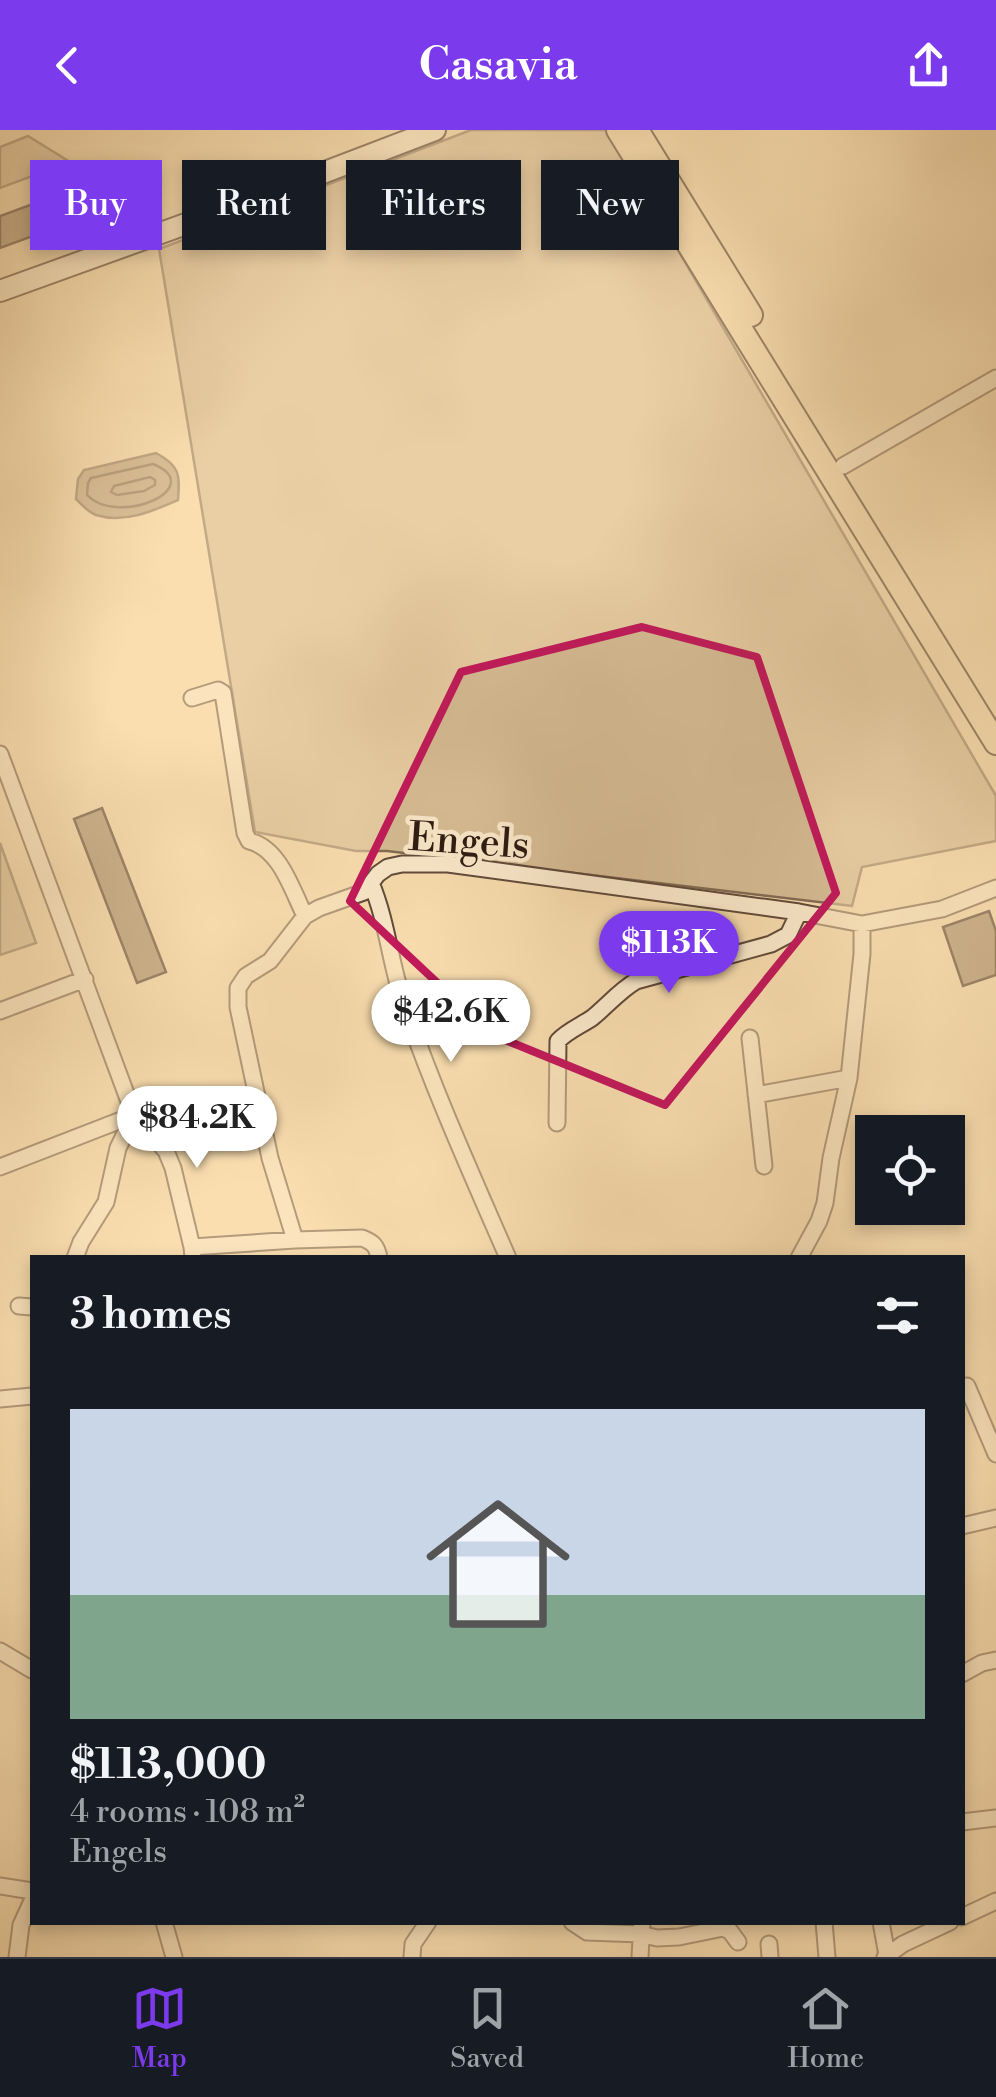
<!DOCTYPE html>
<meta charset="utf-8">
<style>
body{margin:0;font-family:"Libre Bodoni",serif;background:#242831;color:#f1f3f6;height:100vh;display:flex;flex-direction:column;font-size:38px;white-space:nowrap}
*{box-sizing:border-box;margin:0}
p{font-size:32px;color:#9ea1a6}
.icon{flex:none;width:55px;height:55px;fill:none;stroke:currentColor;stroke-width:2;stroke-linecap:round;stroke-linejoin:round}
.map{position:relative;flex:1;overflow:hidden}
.sheet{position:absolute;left:30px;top:1125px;width:935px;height:670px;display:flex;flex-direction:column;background:#171b24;border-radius:0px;box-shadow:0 5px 15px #0003}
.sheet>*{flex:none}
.top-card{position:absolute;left:30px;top:30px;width:938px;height:90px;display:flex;gap:20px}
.controls{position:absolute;left:855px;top:985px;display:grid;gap:20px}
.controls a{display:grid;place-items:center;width:110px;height:110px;border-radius:0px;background:#171b24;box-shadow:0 5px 15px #0003;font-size:50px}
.price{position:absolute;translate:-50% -85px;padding:0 22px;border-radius:35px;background:#fff;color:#222;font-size:32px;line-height:65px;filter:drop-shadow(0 2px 5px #0008)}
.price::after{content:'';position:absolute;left:50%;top:60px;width:30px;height:22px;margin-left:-15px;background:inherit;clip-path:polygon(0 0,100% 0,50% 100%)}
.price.selected{background:#7c3aed;color:#fff}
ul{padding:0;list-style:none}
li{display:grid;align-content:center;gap:20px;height:530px;padding:0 40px}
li+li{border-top:2px solid #363941}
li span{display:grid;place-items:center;height:310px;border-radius:0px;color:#555}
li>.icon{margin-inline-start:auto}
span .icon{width:180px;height:180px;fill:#fffc;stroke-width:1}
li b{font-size:42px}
h2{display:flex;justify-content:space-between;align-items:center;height:120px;padding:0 40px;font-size:42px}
.pill{padding:0 35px;border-radius:0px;background:#171b24;box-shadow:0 5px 15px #0003;font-size:35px;line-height:90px}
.pill.selected{background:#7c3aed;color:#fff}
header{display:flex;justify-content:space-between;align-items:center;height:130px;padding:0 40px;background:#7c3aed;color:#fff;font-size:45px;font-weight:600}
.menu{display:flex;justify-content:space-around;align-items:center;height:140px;border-top:2px solid #363941;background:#171b24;font-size:28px;color:#9ea1a6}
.menu a{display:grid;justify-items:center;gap:5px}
.menu .selected{color:#7c3aed}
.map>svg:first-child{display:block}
</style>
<header><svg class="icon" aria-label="back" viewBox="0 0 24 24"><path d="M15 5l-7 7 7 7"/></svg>Casavia<svg class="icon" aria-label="share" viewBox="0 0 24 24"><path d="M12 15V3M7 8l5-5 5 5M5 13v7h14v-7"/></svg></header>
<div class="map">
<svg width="996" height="1827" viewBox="0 0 996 1827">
<rect width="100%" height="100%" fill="#fadeb0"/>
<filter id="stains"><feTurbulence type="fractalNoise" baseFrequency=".002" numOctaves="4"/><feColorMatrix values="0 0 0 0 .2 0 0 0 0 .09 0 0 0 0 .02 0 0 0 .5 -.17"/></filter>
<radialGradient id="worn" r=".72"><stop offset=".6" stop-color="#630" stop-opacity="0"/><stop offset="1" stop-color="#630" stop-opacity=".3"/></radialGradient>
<path fill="#d7bd95" stroke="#826b54" stroke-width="2.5" d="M471,0H608L996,666V711L862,737L852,776L387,721H356L255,702L159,119Z
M28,6L70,32L0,58V17Z
M0,713L36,813L0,825Z"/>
<path fill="#b49b7a" stroke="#7e6750" stroke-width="2.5" d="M156,323C180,336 180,344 178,370C153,381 124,394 96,385C88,382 82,375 76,369L78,349L84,340Z"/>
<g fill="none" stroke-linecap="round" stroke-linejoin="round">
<path stroke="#705a46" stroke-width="2.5" d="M153,334C209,357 119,398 87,365L88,353L91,348Z
M150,347L155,350V355L144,361L117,365L111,362L114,356Z"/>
</g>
<path fill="#987f64" stroke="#2d1912" stroke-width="2.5" d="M145,33L156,61L0,118V86Z
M102,678L166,842L137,853L74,689Z
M989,781L996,801V845L963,856L943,797Z"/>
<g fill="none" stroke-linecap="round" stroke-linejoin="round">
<defs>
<path id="street" d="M843,336L996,248
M192,568L218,560L223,563L245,703L249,711C280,718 292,760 305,786
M0,624L134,985L166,1021L173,1038L192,1117L193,1128
M371,753C387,791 390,832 403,871C433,959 471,1043 508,1128
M0,881L85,849
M750,908L764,1036
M756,965L849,948
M557,993L558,911C567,901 580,896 592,888C607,876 619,861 636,851L771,814L788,805L799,782
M0,1037L134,985
M295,1110L270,1028L238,877V858L246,846L270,831L305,786L319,778L364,762L378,744L388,737L402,734H448L799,782L862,794L942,779L996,758
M192,1117L295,1110L362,1108C373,1112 377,1116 379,1128
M75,1128L81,1112L106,1072L118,1018L134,985
M799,1128L819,1091L825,1073L831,1028L849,948L862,824V794
M19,1176L32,1177
M967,1256L996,1324
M0,1269L32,1266
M962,1396L996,1388
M0,1521L32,1540
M962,1544L982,1533L996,1530
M962,1692L996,1688
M0,1756L32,1761
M962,1787L996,1771
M164,1792L174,1827
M572,1792L587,1802L640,1804L657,1808L679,1807L723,1798L730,1801L738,1812
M824,1792L827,1827
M881,1792L887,1825
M769,1814L770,1827
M17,1827L21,1795L32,1771
M412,1827L413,1814L428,1792
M640,1827L642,1792
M885,1827L903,1814L950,1792"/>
<path id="secondary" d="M0,161L244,73L435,0"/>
<path id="primary" d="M618,0L996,613
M637,0L751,185"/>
</defs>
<use href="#street" stroke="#604a3a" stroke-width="19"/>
<use href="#secondary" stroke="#2d1912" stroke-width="24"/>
<use href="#primary" stroke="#2d1912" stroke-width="26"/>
<use href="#street" stroke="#fceacc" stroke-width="15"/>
<use href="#secondary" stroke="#fceacc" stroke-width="20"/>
<use href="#primary" stroke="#fadeb0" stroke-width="22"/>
</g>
<path d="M0 0H996V1827H0ZM642,497L757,527L836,763L665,975L493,905L350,771L461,542Z" fill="#fadeb0" fill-opacity=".55" fill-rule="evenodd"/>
<path fill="none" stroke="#c2185b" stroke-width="8" stroke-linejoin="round" d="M642,497L757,527L836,763L665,975L493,905L350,771L461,542Z"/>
<g text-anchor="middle" stroke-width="9" stroke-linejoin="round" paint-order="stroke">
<g font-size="40" fill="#2d1912" stroke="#fceacc">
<text transform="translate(469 710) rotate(4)" y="14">Engels</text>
</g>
</g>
<rect width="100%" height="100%" filter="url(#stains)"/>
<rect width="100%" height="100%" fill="url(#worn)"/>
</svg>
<div class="controls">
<a><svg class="icon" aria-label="locate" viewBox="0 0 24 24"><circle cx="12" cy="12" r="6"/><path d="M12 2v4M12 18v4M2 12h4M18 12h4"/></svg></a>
</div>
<b class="price selected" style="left:669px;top:866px">$113K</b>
<b class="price" style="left:451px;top:935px">$42.6K</b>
<b class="price" style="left:197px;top:1041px">$84.2K</b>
<div class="top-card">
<a class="pill selected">Buy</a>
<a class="pill">Rent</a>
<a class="pill">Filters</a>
<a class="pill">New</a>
</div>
<section class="sheet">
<h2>3 homes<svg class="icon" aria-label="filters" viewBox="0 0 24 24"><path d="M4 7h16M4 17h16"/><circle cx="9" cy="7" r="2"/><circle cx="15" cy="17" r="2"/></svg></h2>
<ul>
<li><span style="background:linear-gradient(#c9d6e8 60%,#7fa58c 0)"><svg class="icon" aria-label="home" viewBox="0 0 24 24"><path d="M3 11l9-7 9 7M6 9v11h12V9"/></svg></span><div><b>$113,000</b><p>4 rooms · 108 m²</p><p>Engels</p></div></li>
</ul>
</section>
</div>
<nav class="menu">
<a class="selected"><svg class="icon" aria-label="map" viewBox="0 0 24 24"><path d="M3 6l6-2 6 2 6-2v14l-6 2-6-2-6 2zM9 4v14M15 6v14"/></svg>Map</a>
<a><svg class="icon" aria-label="saved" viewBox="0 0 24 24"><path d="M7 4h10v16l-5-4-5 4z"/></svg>Saved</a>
<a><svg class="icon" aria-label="home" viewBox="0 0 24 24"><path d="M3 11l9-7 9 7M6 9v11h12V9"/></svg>Home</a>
</nav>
